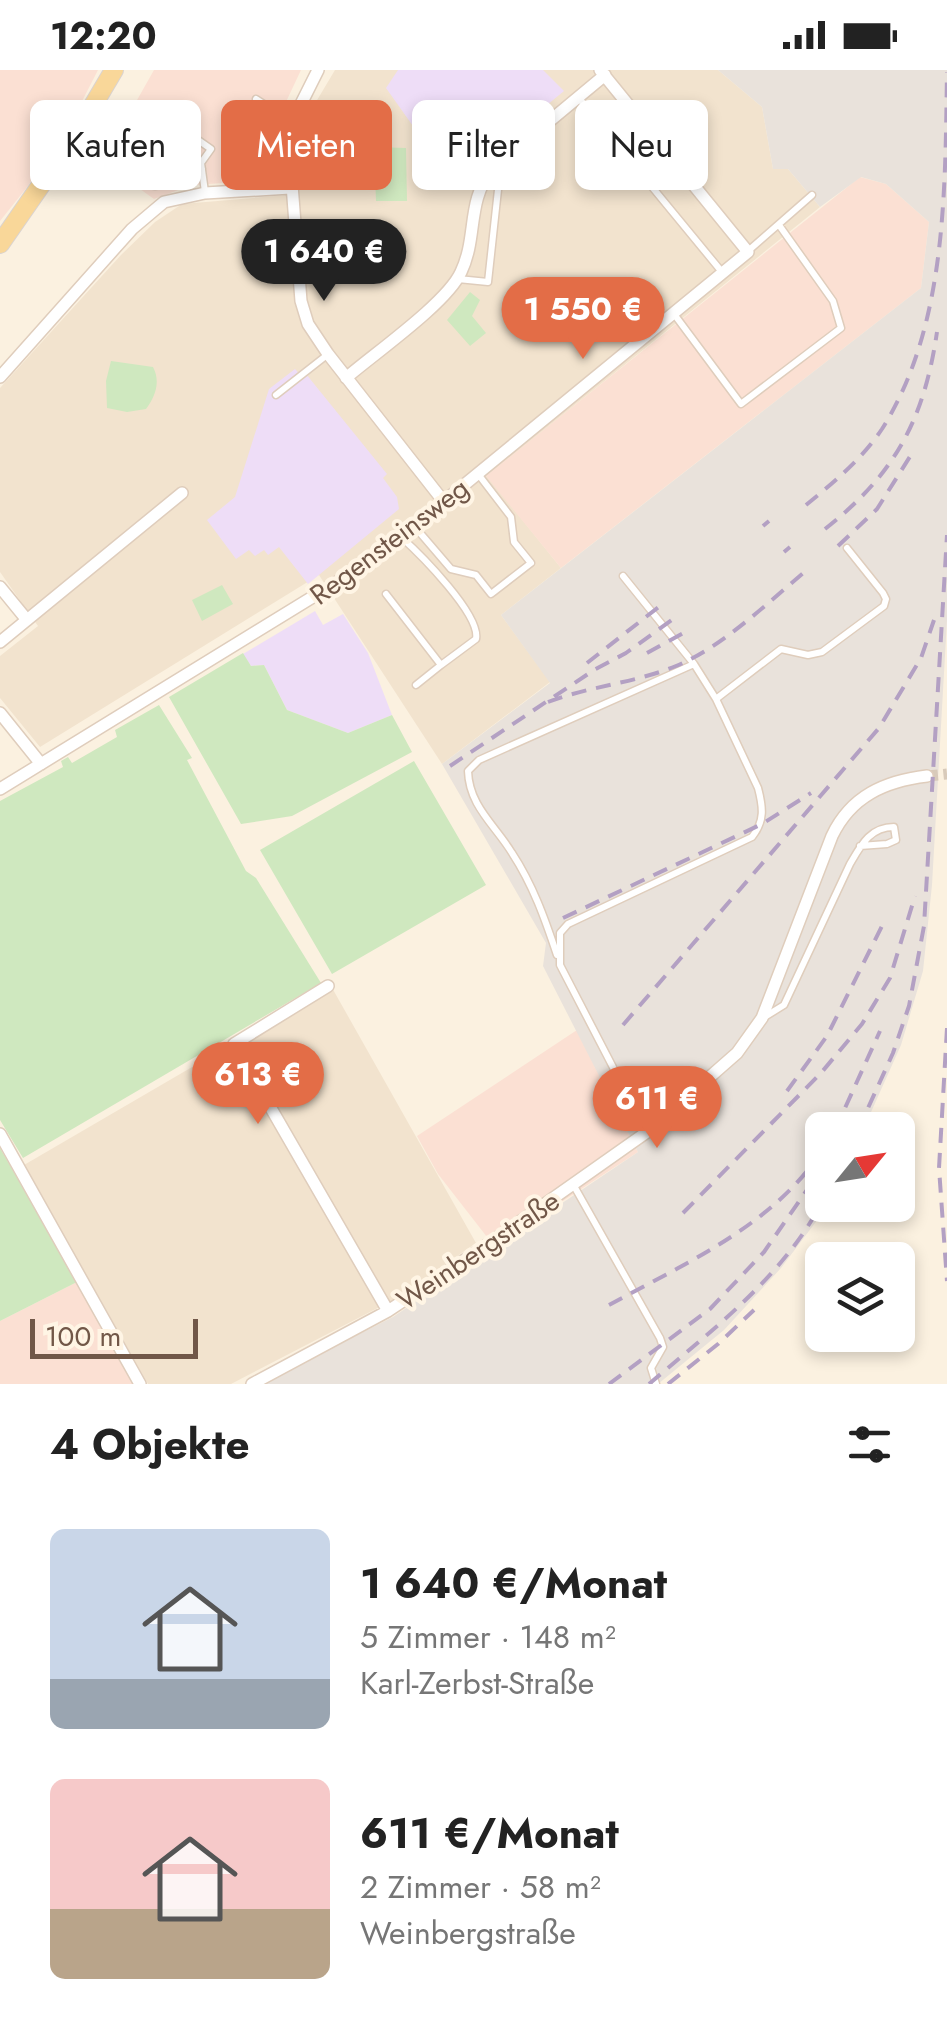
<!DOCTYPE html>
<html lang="de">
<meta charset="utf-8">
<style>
body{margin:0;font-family:Jost,sans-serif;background:#f6f6f6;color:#222;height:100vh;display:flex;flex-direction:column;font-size:38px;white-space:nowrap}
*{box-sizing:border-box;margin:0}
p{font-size:32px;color:#767676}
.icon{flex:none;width:55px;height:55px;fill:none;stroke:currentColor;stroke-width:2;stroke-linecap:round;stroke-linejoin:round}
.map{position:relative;height:1314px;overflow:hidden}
.sheet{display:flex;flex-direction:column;background:#fff;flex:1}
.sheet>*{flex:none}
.banner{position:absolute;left:30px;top:30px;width:888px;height:90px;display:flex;gap:20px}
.needle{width:65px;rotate:60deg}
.fabs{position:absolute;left:805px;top:1042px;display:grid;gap:20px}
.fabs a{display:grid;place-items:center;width:110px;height:110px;border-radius:15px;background:#fff;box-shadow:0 5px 15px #0003;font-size:50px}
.scale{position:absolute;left:30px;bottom:25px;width:168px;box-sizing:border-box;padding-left:10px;border:5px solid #715748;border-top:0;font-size:28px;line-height:35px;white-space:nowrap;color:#715748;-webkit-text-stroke:8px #fff5e5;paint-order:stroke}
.price{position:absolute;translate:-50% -85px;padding:0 22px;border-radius:35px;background:#e36d47;color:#fff;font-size:32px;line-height:65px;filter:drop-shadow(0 2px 5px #0008)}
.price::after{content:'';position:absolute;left:50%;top:60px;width:30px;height:22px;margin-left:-15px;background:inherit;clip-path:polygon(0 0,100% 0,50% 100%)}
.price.on{background:#222;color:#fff}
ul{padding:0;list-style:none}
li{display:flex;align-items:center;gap:30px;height:250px;padding:0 50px}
li span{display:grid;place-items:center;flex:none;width:280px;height:200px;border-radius:15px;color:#555}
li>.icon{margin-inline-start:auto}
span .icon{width:120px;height:120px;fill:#fffc;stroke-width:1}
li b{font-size:42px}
h2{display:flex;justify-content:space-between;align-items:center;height:120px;padding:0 50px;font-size:42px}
.tag{padding:0 35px;border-radius:15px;background:#fff;box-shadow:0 5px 15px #0003;font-size:35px;line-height:90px}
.tag.on{background:#e36d47;color:#fff}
.status{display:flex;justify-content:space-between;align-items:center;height:70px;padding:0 50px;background:#fff;direction:ltr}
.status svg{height:28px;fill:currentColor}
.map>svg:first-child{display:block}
</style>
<div class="status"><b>12:20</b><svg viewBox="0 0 49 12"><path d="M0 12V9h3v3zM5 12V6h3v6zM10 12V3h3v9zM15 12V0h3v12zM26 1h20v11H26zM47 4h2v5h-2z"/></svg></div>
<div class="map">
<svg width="947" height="1314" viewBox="0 0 947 1314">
<rect width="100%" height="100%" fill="#fbf1e0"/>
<path fill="#f2e3ce" d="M335,0H718L762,37L773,99H788L820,137L487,406L561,498L501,545L550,612L442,694L319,505L40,677L0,628V586L38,556L0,502V318L121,185L155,152L182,134L299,124L298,78L304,52Z
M331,916L476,1173L395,1229L231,1314H148L24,1095Z"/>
<path fill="#fbe0d3" d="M0,0H98L78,39L28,116L0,151Z
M154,0H301L285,34L280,96L270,110L192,115L154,129L102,92Z
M860,107L886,114L929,152L921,218L561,498L486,406Z
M577,960L638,1082L494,1176L438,1104L417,1066Z
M77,1212L136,1314H0V1251Z"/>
<path fill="#e9e2db" d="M718,0H947V550L932,815L923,901L901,975L863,1060H822L825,1135L818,1149L781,1198L724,1260L658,1314H260L393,1247L638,1082L543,896L546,873L442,694L550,613L501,545L921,218L929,152L886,114L861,107L820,137L788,99H773L762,37Z"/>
<path fill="#eeddf7" d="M398,0H543L564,21L485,86L472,74L425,73L386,18Z
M295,299L302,307L306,304L387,404L383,408L397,427L399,439L308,514L279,477L268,485L264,480L255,486L249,480L236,489L207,450L235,427L269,319Z
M315,541L323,555L343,544L368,583L392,645L348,663L287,640L264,595L251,596L243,584Z"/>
<path fill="#cfe8bf" d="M374,77L406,78L407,131H376Z
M470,222L480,230L472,246L486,263L470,276L447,250Z
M111,291L153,297C161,312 155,327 146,339L127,342L107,338L106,311Z
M222,515L233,534L202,551L192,530Z
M243,583L251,596L264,595L287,640L348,663L392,645L412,682L292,746L241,754L169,627Z
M159,635L192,688L187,690L246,801L256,808L321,913L23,1088L0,1050V731L63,697L61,691L68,687L72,693L117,667L115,660Z
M414,691L486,815L332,904L260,780Z
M0,1078L77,1212L0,1251Z"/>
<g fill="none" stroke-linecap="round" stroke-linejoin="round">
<path stroke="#d8caba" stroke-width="11" stroke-dasharray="11 5.5" stroke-linecap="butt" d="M927,706L947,704"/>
<defs>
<path id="lane" d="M578,27L722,202
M256,29L292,52
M191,65L211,79L201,93L205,122
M141 102a14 14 0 1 1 28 0a14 14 0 1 1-28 0Z
M170,99H202
M748,181L812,125
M458,209L488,212L501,92
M674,244L741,334L841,258L833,231L779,155
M276,325L327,285
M415,457L451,499L476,505L491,524L531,493L514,472L511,447L478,404
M623,506L694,594L716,629L758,718C763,737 765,751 752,767L568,854L560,863V895L646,1061
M386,524L441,595L476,569C481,545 420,484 401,467
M416,615L441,595
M716,629L781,579L808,585L822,582L884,536L886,529L883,523L847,478
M557,885C545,849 533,815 512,783C495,755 469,736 468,701L479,690L694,594
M763,948L784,935L850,794C861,775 870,757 894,757L896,770L887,774L860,776
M574,1116L660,1268L663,1277L651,1298L656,1314"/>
<path id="street" d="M318,0L292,52L289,76L301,231L308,254L328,284L444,432
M0,307L132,159L164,132L205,123L290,118
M346,308C375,283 447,233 461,202C478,166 466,133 492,99L605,5
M0,517L27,550
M0,572L182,423
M0,643L41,694
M0,719L342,509L414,456L748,182L600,0
M328,916L234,974L388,1241
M0,1064L140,1314
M252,1314L388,1241L484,1177L647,1062L737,983L762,948L832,766C851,726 885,711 927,706"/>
<path id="primary" d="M0,174L75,66L114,0"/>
</defs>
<use href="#lane" stroke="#dfcdbc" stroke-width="9"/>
<use href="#street" stroke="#dfcdbc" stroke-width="14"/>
<use href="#primary" stroke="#dad3cf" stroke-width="20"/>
<use href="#lane" stroke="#fff" stroke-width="6"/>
<use href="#street" stroke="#fff" stroke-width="11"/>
<use href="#primary" stroke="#f9d799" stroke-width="18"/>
<path stroke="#b3a0c3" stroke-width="4" stroke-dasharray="15 10" stroke-linecap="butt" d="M806,435C834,412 861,390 882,359C947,256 945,121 947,2
M763,456L769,451
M825,459C895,404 924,350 937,262
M838,476L877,439L911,385
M784,482L790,477
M647,583L687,561
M587,593L665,532
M548,632C590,616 635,613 676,596C724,576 767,533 807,500
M450,696L594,600L626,583L676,547
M563,848L762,754L811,723
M623,955L879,658L921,588L934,550
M947,958L939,1098L947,1211
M787,1021L827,966L885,850
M835,1060L880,961
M858,1060L893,983L909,936L924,856L947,465
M683,1143L821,1003L862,954L890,908L915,826
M609,1235C686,1193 772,1156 822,1081
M609,1314L710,1239L764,1182L809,1117
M649,1314C712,1260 783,1207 822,1132
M668,1314L718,1274L754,1240"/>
</g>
<g text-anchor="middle" stroke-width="8" stroke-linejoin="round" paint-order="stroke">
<g font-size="28" fill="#715748" stroke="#fff5e5">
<text transform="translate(389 471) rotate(-37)" y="10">Regensteinsweg</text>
<text transform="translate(478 1180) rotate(-34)" y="10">Weinbergstraße</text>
</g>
</g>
</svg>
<div class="fabs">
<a><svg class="needle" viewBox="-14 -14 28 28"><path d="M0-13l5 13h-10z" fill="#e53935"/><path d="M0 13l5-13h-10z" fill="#767676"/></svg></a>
<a><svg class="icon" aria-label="layers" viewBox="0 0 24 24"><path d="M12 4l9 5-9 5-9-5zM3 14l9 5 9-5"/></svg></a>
</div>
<div class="scale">100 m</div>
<b class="price on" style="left:324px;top:234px">1 640 €</b>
<b class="price" style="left:583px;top:292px">1 550 €</b>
<b class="price" style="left:258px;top:1057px">613 €</b>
<b class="price" style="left:657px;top:1081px">611 €</b>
<div class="banner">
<a class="tag">Kaufen</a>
<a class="tag on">Mieten</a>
<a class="tag">Filter</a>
<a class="tag">Neu</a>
</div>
</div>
<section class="sheet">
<h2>4 Objekte<svg class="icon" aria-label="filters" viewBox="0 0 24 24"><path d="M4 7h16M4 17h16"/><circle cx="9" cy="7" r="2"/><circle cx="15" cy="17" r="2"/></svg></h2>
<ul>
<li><span style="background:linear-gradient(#c9d6e8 75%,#9aa5b1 0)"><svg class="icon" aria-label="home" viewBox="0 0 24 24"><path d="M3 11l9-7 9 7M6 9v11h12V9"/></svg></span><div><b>1 640 €/Monat</b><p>5 Zimmer · 148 m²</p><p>Karl-Zerbst-Straße</p></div></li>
<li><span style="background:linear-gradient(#f6c9c9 65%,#b9a48a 0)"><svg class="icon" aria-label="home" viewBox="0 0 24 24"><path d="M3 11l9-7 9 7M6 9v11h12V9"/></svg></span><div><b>611 €/Monat</b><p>2 Zimmer · 58 m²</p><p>Weinbergstraße</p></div></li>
</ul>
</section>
